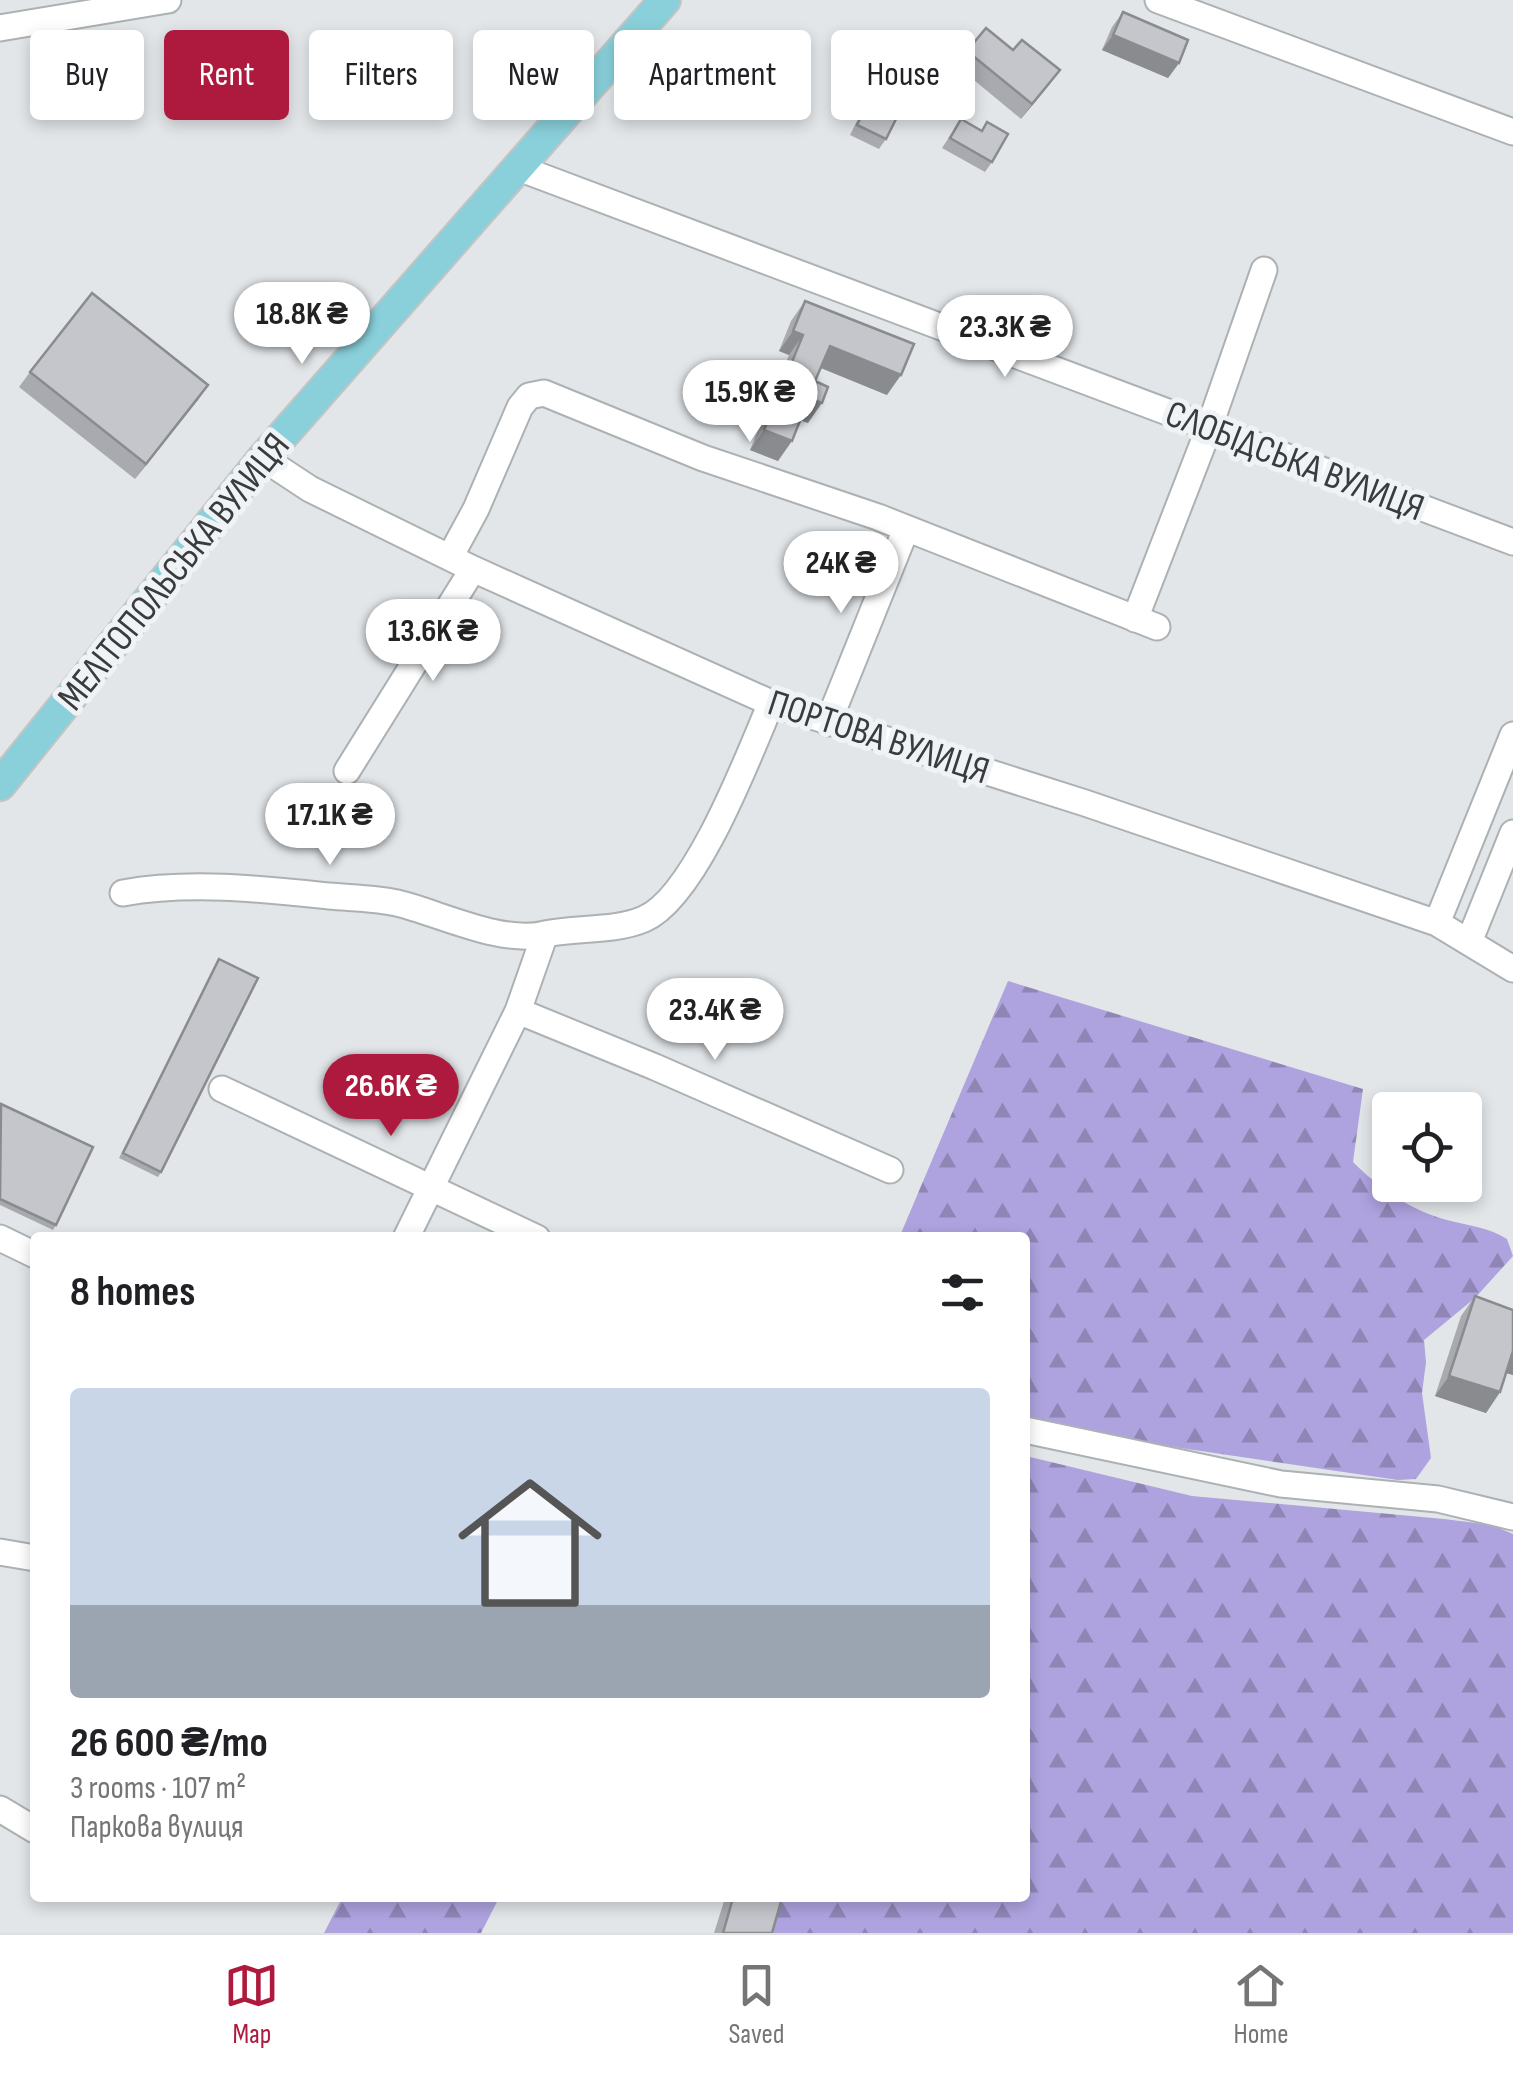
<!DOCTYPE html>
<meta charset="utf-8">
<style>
body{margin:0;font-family:"Sofia Sans Condensed",sans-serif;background:#f2f2f2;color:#202124;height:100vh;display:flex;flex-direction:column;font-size:38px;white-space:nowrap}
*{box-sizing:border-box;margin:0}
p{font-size:32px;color:#757577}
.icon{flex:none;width:55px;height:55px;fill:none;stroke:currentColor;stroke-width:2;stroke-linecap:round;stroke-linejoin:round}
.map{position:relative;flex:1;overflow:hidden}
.drawer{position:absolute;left:30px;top:1232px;width:1000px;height:670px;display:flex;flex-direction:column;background:#fff;border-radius:10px;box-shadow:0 5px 15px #0003}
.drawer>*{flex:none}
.hud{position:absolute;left:30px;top:30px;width:1000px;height:90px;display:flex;gap:20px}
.buttons{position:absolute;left:1372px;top:1092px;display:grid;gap:20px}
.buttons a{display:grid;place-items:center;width:110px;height:110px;border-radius:10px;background:#fff;box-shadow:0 5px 15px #0003;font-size:50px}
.price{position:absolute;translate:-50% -85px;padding:0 22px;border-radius:35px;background:#fff;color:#222;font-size:32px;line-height:65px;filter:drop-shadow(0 2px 5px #0008)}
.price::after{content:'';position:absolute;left:50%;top:60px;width:30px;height:22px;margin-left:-15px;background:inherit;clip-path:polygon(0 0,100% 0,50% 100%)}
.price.selected{background:#ae1a3d;color:#fff}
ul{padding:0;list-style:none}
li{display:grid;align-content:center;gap:20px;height:530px;padding:0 40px}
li+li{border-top:2px solid #e0e0e0}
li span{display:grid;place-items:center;height:310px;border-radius:10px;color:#555}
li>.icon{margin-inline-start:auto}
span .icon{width:180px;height:180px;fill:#fffc;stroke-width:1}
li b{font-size:42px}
h2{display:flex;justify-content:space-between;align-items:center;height:120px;padding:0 40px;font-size:42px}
.pill{padding:0 35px;border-radius:10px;background:#fff;box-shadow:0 5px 15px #0003;font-size:35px;line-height:90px}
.pill.selected{background:#ae1a3d;color:#fff}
.dock{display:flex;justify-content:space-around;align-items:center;height:140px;border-top:2px solid #e0e0e0;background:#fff;font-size:28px;color:#757577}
.dock a{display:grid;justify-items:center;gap:5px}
.dock .selected{color:#ae1a3d}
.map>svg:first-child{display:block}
</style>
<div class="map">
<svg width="1513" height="1933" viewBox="0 0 1513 1933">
<defs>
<pattern id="forest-firs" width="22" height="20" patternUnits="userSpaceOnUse" patternTransform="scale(2.5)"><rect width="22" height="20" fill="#aea3df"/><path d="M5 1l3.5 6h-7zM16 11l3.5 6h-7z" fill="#8f86b6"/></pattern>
</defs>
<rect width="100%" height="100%" fill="#e2e6e9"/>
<path fill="url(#forest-firs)" d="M1008,981L1363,1089L1353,1162C1380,1189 1410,1210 1447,1220C1469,1226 1488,1227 1507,1239L1513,1256L1475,1298L1424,1340L1426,1362L1422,1393L1431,1458L1416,1479L1398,1480L1160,1445L1025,1418V1238H899Z
M1026,1456L1192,1496L1444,1519L1492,1525L1513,1534V1933H771L782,1898H1025Z
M342,1898H499L481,1933H324Z"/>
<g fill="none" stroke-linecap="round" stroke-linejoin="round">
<defs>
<path id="minor" d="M1158,0L1513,132
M0,28L168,0
M516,167L1513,542
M263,458L310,489L473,569L771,703L1085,803L1437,923L1513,969
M450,557L476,509L520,407L529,396L544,393L703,458L878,517L1157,627
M1135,619L1209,428L1264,270
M828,723L906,529
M347,771L473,569
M123,893C189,881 262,889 329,896C351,898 375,898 397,903C439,913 502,945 545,934
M1437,923L1513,735
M1469,942L1513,833
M518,1011L655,1067L890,1170
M222,1089L537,1238
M0,1238L35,1255
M406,1238L518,1011L545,934C576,927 614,932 644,919C695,898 749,755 771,703
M1025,1430L1281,1484L1438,1499L1513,1517
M0,1552L35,1558
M0,1809L35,1830"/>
<path id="major" d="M0,785L263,458L665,0"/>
</defs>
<use href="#minor" stroke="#acb1b3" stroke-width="29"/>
<use href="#major" stroke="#c4c4c5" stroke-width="34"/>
<use href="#minor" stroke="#fff" stroke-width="25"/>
<use href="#major" stroke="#89d0da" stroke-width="30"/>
</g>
<path fill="#a9aaaf" d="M1123,12L1179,63L1168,78L1102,50L1112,27Z
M1013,50L1060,70L1021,119L957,66L967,51Z
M871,97L886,139L879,149L850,135L864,107Z
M961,119L981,131L987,122L992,162L985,172L942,148Z
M805,301L887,395L821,368L815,381L808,423L800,420L778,461L750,450L789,355L779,351L791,321Z
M30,372L208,385L135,479L19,387Z
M219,959L161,1172L158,1177L119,1158Z
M0,1105L56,1225L53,1230L0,1205Z
M1475,1296L1513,1310V1375L1506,1373L1500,1392L1486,1413L1435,1396L1461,1316Z
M725,1898H782L772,1933H714Z"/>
<path fill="#898b8e" d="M1113,35L1179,63L1168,78L1102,50Z
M1060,70L1049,85L1021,119L1032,104Z
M793,331L803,335L789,355L779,351Z
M830,346L901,375L887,395L816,366Z
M208,385L198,400L135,479L146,464Z
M809,398L822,403L808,423L795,418Z
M764,430L792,441L778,461L750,450Z
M1513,1351V1375L1499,1371Z
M1449,1376L1500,1392L1486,1413L1435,1396Z"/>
<path fill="#c4c6cb" stroke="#898b8e" stroke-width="2.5" d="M1123,12L1188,40L1179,63L1113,35Z
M986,28L1013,50L1022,40L1060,70L1032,104L967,51Z
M871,97L900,111L886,139L857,125Z
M961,119L982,131L987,122L1008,134L992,162L950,138Z
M92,293L208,385L146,464L30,372Z
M805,301L914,344L901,375L830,346L815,381L828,387L822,403L809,398L792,441L764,430L803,335L793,331Z
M219,959L258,978L161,1172L123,1153Z
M1,1104L93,1147L56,1225L0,1199Z
M1475,1296L1513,1310V1351L1500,1392L1449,1376Z
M733,1898H782L772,1933H723Z"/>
<g text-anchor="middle" stroke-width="10" stroke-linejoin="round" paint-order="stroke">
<g font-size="38" fill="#3a3b3d" stroke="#eff3f6">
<text transform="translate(1295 460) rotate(21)" y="13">СЛОБІДСЬКА ВУЛИЦЯ</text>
<text transform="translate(173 571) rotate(-51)" y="13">МЕЛІТОПОЛЬСЬКА ВУЛИЦЯ</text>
<text transform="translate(879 736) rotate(18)" y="13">ПОРТОВА ВУЛИЦЯ</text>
</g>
</g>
</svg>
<div class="buttons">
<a><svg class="icon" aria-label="locate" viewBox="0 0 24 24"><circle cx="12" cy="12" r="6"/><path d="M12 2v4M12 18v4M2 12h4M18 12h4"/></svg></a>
</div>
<b class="price" style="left:302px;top:367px">18.8K ₴</b>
<b class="price" style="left:1005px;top:380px">23.3K ₴</b>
<b class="price" style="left:750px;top:445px">15.9K ₴</b>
<b class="price" style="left:841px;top:616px">24K ₴</b>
<b class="price" style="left:433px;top:684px">13.6K ₴</b>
<b class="price" style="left:330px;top:868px">17.1K ₴</b>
<b class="price" style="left:715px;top:1063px">23.4K ₴</b>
<b class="price selected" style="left:391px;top:1139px">26.6K ₴</b>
<div class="hud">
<a class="pill">Buy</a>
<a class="pill selected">Rent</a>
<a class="pill">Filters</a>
<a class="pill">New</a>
<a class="pill">Apartment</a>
<a class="pill">House</a>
</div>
<section class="drawer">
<h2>8 homes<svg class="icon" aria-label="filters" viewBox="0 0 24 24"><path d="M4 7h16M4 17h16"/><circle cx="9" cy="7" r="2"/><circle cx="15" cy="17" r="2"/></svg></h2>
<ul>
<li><span style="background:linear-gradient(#c9d6e8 70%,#9aa5b1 0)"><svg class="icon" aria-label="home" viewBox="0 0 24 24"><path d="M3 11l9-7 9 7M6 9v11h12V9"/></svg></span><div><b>26 600 ₴/mo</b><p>3 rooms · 107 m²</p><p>Паркова вулиця</p></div></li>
</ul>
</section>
</div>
<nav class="dock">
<a class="selected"><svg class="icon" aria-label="map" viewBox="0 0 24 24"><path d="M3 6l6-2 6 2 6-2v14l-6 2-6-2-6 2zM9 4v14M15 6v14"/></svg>Map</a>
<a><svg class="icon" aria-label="saved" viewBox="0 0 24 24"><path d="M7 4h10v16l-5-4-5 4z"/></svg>Saved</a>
<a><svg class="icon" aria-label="home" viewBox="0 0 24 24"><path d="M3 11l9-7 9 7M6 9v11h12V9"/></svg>Home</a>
</nav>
